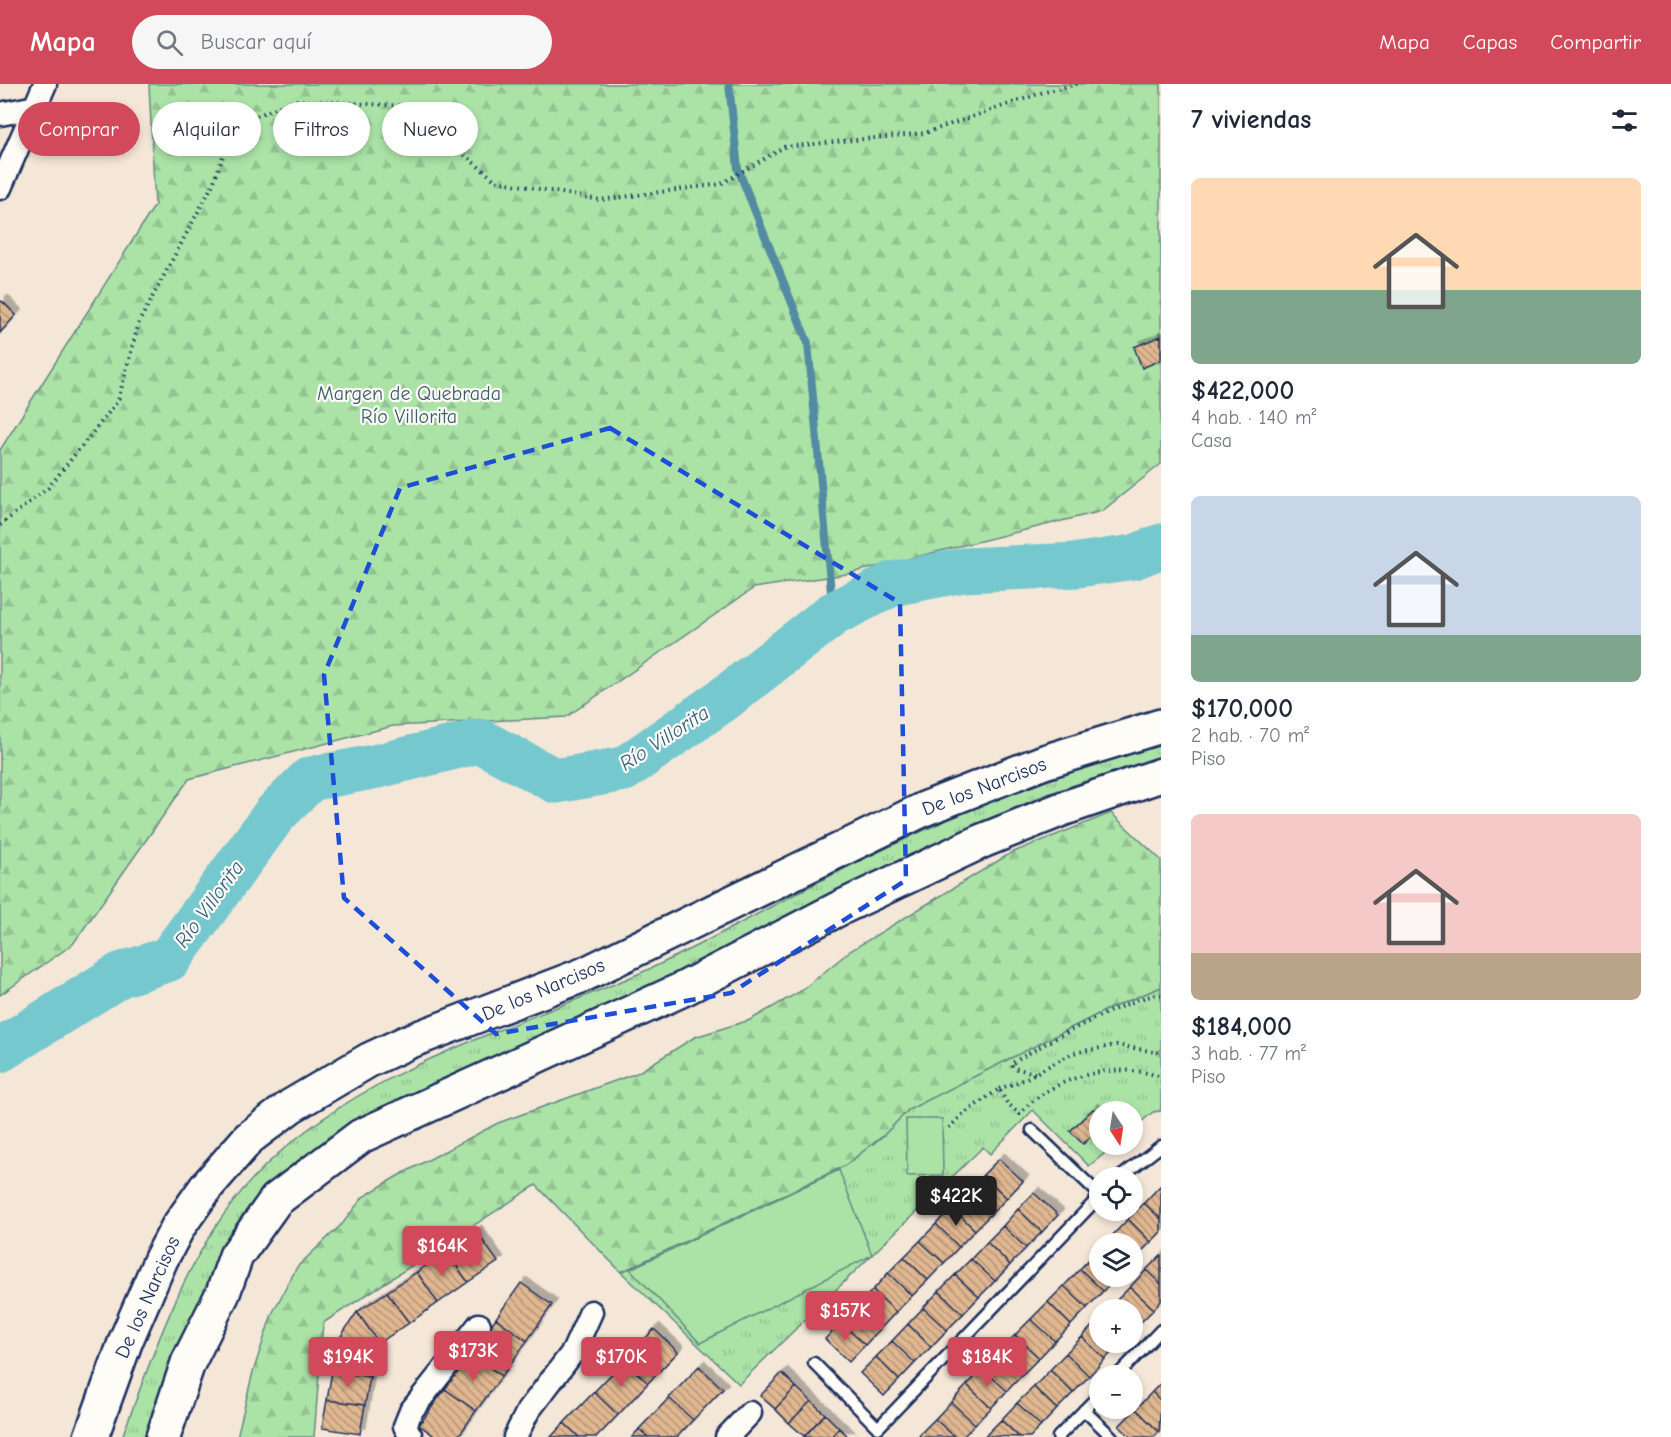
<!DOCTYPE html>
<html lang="es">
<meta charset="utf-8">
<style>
body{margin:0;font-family:"Comic Neue",sans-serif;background:#f6f6f7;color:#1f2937;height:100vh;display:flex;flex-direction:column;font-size:22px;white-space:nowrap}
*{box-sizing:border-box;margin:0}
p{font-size:20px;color:#747a83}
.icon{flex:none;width:33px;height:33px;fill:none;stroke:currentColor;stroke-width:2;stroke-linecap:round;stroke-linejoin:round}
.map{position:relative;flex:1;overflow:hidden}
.panel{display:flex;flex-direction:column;background:#fff;width:510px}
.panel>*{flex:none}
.guide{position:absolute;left:18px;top:18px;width:570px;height:54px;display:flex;gap:12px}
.needle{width:39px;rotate:168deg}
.controls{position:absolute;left:1089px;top:1017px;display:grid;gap:12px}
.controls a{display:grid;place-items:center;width:54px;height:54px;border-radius:50%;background:#fff;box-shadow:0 3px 9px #0003;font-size:30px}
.price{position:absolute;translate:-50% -51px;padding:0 14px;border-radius:6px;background:#d1495b;color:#fff;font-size:20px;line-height:39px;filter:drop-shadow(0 2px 3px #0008)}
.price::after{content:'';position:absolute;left:50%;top:36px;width:18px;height:14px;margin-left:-9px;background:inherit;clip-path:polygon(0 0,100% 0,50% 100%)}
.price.selected{background:#222;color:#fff}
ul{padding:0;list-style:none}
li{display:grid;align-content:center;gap:12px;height:318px;padding:0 30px}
li span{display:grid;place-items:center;height:186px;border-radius:9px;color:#555}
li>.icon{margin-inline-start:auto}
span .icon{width:108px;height:108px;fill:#fffc;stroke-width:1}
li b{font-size:26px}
h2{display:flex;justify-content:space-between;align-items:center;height:72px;padding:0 30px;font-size:26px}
.chip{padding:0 21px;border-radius:27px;background:#fff;box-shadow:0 3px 9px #0003;font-size:21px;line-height:54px}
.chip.selected{background:#d1495b;color:#fff}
header{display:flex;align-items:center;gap:36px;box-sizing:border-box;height:84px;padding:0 30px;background:#d1495b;color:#fff}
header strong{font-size:28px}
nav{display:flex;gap:33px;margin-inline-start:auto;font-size:21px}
.search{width:420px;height:54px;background:#f6f6f7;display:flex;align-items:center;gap:15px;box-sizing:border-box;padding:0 21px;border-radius:33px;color:#747a83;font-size:22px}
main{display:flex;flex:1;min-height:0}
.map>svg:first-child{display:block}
</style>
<header>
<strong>Mapa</strong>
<div class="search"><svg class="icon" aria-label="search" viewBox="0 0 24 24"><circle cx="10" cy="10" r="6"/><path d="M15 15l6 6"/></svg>Buscar aquí</div>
<nav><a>Mapa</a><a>Capas</a><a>Compartir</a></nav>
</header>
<main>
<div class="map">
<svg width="1161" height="1353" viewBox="0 0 1161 1353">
<defs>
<pattern id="grass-tufts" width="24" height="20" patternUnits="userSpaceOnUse" patternTransform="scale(1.5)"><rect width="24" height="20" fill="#abe3a7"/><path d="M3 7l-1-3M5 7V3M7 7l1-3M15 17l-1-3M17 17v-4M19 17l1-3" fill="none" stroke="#93c392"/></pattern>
<pattern id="forest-firs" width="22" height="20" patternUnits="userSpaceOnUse" patternTransform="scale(1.5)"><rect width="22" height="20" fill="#abe3a7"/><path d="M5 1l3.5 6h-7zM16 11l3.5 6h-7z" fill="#93c392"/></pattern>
<pattern id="building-back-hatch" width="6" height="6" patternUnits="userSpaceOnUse" patternTransform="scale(1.5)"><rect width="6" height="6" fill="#e0b790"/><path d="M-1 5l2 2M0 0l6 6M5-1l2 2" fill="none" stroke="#b59579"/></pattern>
<filter id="shadow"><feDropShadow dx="5.5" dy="-5.5" stdDeviation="0" flood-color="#0004"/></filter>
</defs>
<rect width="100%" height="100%" fill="#f4e7d8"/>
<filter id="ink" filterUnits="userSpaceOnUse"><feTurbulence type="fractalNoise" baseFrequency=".0167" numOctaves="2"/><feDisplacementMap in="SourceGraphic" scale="12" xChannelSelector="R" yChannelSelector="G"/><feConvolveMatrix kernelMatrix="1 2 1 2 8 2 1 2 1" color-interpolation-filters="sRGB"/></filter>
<g filter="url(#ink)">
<path fill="url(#grass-tufts)" stroke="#638982" stroke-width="1.5" d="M1161,661V673L1047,710L981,739L572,943L456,989L403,1013L375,1029L304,1078L152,1353H122C158,1259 190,1155 264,1083C372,977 525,943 658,881C731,846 801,805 874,770C965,725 1062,687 1161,661Z
M1161,903V1027L1153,1028L1133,1045L1132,1028H1100V1060L1115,1061L1089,1082L1033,1026L990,1070L983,1063L739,1300L621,1188L844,1082L884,1051L908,1026L1106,926Z"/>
<path fill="url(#forest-firs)" stroke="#638982" stroke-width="1.5" d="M149,0H1161V380L1102,427L847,490L754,504L566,633L393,642L189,695L73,860L0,911V366L155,121Z
M1111,729L1161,776V903L1106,926L908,1026L884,1051L844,1082L621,1188L536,1101L323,1239L314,1353H237L253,1288L272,1230L297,1183L343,1139L363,1113L396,1093L498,1039L637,989L695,953L750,936L801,907L850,867L1011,769Z"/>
<path fill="#abe3a7" stroke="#638982" stroke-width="1.5" d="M906,1035H942L943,1091L907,1092Z
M839,1086L872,1171L700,1259L630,1185Z"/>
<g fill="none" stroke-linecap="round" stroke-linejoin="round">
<path stroke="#528ba2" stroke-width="8" d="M729,0L738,85L808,259L833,530"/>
<path stroke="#76c8cf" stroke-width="45" d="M0,966L120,891L169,875L275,730L310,695L378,682L480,657L556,697L624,685L724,615L833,530L892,500L964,486L1078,481L1134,473L1161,462"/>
</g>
<path fill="url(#building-back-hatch)" stroke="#1b2f5e" stroke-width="1.5" filter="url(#shadow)" d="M2,217L16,231L0,249V219Z
M1161,252V276L1142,284L1134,263Z
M1093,1025L1100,1031V1045L1083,1060L1070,1047Z
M999,1075L1023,1097L1007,1114L983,1091Z
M983,1091L1007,1114L991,1130L967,1108Z
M1160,1102L1161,1103V1135L1144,1119Z
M967,1108L991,1130L975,1146L952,1124Z
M1034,1109L1058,1131L1042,1148L1018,1125Z
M1144,1119L1161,1135V1148L1151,1158L1128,1135Z
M952,1124L975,1146L959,1163L936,1140Z
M1018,1125L1042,1148L1026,1164L1003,1142Z
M1128,1135L1151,1158L1135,1174L1132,1171V1160H1120L1112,1152Z
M936,1140L959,1163L944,1179L920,1157Z
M1003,1142L1026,1164L1010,1181L987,1158Z
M476,1147L498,1178L468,1198L446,1167Z
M1112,1152L1120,1160H1104Z
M920,1157L944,1179L928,1196L904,1173Z
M987,1158L1010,1181L995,1197L971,1175Z
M446,1167L468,1198L438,1219L417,1188Z
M1096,1168L1100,1172V1192H1118L1103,1207L1080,1185Z
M1161,1171V1200L1146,1186Z
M904,1173L928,1196L912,1212L888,1189Z
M971,1175L995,1197L979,1213L955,1191Z
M1080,1185L1103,1207L1087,1224L1064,1202Z
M1146,1186L1161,1200V1217L1154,1225L1130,1203Z
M417,1188L438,1219L409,1239L387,1208Z
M888,1189L912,1212L896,1228L873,1206Z
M955,1191L979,1213L963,1230L939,1207Z
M521,1199L552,1221L527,1257L496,1234Z
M1064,1202L1087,1224L1071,1241L1048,1218Z
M1130,1203L1154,1225L1137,1242L1132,1237V1226H1120L1114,1219Z
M873,1206L896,1228L880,1245L857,1222Z
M939,1207L963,1230L947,1246L923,1224Z
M387,1208L409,1239L379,1259L357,1228Z
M1048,1218L1071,1241L1055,1257L1031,1235Z
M1114,1219L1120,1226H1108Z
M857,1222L880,1245L865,1261L841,1239Z
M923,1224L947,1246L931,1263L908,1240Z
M357,1228L379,1259L375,1264L337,1258Z
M496,1234L527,1257L502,1292L470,1270Z
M1031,1235L1055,1257L1039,1274L1015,1251Z
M1098,1236L1100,1258L1121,1259L1105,1275L1082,1253Z
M841,1239L865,1261L849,1278L825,1255Z
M908,1240L931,1263L915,1279L892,1257Z
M654,1245L678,1268L648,1299L624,1277Z
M1015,1251L1039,1274L1023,1290L999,1268Z
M1082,1253L1105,1275L1089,1292L1066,1269Z
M892,1257L915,1279L899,1296L876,1273Z
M337,1258L375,1264L370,1293L332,1287Z
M999,1268L1023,1290L1007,1307L983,1285Z
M1066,1269L1089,1292L1073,1309L1050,1286Z
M470,1270L502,1292L476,1327L445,1305Z
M876,1273L899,1296L884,1312L860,1289Z
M624,1277L648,1299L618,1331L594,1308Z
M699,1282L723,1305L693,1336L669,1314Z
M983,1285L1007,1307L991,1324L967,1301Z
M1050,1286L1073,1309L1057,1325L1034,1303Z
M332,1287L370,1293L365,1321L327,1316Z
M782,1289L796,1303L775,1325L760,1312Z
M1161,1299V1317L1152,1308Z
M967,1301L991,1324L975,1340L951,1318Z
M796,1303L811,1317L789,1339L775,1325Z
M1034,1303L1057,1325L1041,1342L1017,1319Z
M445,1305L476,1327L458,1353H436L419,1341Z
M594,1308L618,1331L597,1353H579L564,1339Z
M1152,1308L1161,1317L1159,1348L1136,1325Z
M669,1314L693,1336L677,1353H648L639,1345Z
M327,1316L365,1321L360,1350L322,1344Z
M811,1317L825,1330L804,1352L789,1339Z
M951,1318L975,1340L963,1353H955L935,1335Z
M1017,1319L1041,1342L1030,1353H1019L1001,1336Z
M1136,1325L1159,1348L1154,1353H1131L1119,1342Z
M825,1330L839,1344L831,1353H804Z
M935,1335L955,1353H921L919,1351Z
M1001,1336L1019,1353L985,1352Z
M564,1339L579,1353H551Z
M839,1344L849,1353H831Z
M639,1345L648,1353H632Z"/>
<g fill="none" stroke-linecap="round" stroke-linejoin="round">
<defs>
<path id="service" d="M1032,1046L1100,1111
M1119,1094L1161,1062
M814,1279L878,1344L1100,1112
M1117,1292L1161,1246
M1084,1326L1112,1353
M1058,1353L1100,1310"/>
<path id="minor" d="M0,30L36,23
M0,104L45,0
M411,1353L405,1342L411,1327L479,1241
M515,1353L528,1327L573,1268L591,1228
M727,1353L750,1329"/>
<path id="primary" d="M91,1353L126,1256L161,1175L178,1143L207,1102L249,1054L291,1022L369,976L408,958L583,891L924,725L1044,678L1161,642
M163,1353L188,1279L223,1209L236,1172L276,1116L361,1052L683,905L838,825L982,757L1062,725L1161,691"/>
</defs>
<use href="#service" stroke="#1b2f5e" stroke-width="15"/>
<use href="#minor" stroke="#1b2f5e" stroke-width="27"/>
<use href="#primary" stroke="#1b2f5e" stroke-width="38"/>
<path stroke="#1b2f5e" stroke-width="4" stroke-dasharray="1.5 4.5" stroke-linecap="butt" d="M0,441L48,404L118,317L139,238L213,100L234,41L295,16L405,22L496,97L600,116L721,100L784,63L925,49L1041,9L1077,0
M1035,989L1013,984L1011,980C1033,965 1139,908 1161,911
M999,1005L1021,997L1073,969L1117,961L1161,969
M949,1044L962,1031L999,1005L1007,1019L1020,1030C1051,993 1115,976 1161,993"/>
<use href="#service" stroke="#fdfcf7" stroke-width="10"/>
<use href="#minor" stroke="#fdfcf7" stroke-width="22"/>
<use href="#primary" stroke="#fdfcf7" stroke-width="33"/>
</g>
</g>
<path fill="none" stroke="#1d4ed8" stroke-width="4.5" stroke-dasharray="12 8" stroke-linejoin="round" d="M610,344L900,519L906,796L731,909L496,950L344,814L324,591L400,404Z"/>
<g text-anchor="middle" stroke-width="4.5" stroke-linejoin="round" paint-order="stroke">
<g font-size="20" fill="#3f5c70" stroke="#fdfcf7">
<text x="409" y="316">Margen de Quebrada<tspan x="409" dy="23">Río Villorita</tspan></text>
</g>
<g font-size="20" fill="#1b2f5e" stroke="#fdfcf7">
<text transform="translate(984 702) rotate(-21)" y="7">De los Narcisos</text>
<text transform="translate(543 905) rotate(-23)" y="7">De los Narcisos</text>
<text transform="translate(147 1213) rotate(-66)" y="7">De los Narcisos</text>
</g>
<g font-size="21" font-style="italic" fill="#365d80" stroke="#fdfcf7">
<text transform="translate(664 654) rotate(-33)" y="7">Río Villorita</text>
<text transform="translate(209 820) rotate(-54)" y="7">Río Villorita</text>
</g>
</g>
</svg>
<div class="controls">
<a><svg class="needle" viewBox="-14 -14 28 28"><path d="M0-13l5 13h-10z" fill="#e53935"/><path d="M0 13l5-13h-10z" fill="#747a83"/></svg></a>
<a><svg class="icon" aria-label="locate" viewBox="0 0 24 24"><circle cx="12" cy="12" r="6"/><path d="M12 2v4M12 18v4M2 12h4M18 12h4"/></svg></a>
<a><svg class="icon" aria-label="layers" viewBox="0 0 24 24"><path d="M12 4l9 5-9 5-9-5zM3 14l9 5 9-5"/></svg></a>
<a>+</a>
<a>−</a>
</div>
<b class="price selected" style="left:956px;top:1143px">$422K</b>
<b class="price" style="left:442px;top:1193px">$164K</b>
<b class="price" style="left:845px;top:1258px">$157K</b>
<b class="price" style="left:473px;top:1298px">$173K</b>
<b class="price" style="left:348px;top:1304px">$194K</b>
<b class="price" style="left:621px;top:1304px">$170K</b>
<b class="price" style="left:987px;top:1304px">$184K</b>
<div class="guide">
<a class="chip selected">Comprar</a>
<a class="chip">Alquilar</a>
<a class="chip">Filtros</a>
<a class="chip">Nuevo</a>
</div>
</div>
<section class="panel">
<h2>7 viviendas<svg class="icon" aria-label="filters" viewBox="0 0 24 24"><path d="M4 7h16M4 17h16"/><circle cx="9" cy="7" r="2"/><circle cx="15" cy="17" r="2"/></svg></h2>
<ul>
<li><span style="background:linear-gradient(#ffd9b3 60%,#7fa58c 0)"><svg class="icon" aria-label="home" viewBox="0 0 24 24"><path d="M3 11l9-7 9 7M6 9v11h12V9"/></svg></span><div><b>$422,000</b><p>4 hab. · 140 m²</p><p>Casa</p></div></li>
<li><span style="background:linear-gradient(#c9d6e8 75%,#7fa58c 0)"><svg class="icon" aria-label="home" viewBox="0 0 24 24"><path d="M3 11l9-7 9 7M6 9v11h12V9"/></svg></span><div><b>$170,000</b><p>2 hab. · 70 m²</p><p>Piso</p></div></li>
<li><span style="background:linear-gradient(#f6c9c9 75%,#b9a48a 0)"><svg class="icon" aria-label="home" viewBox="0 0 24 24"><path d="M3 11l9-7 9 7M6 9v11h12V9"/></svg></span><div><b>$184,000</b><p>3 hab. · 77 m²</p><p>Piso</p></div></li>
</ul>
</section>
</main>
